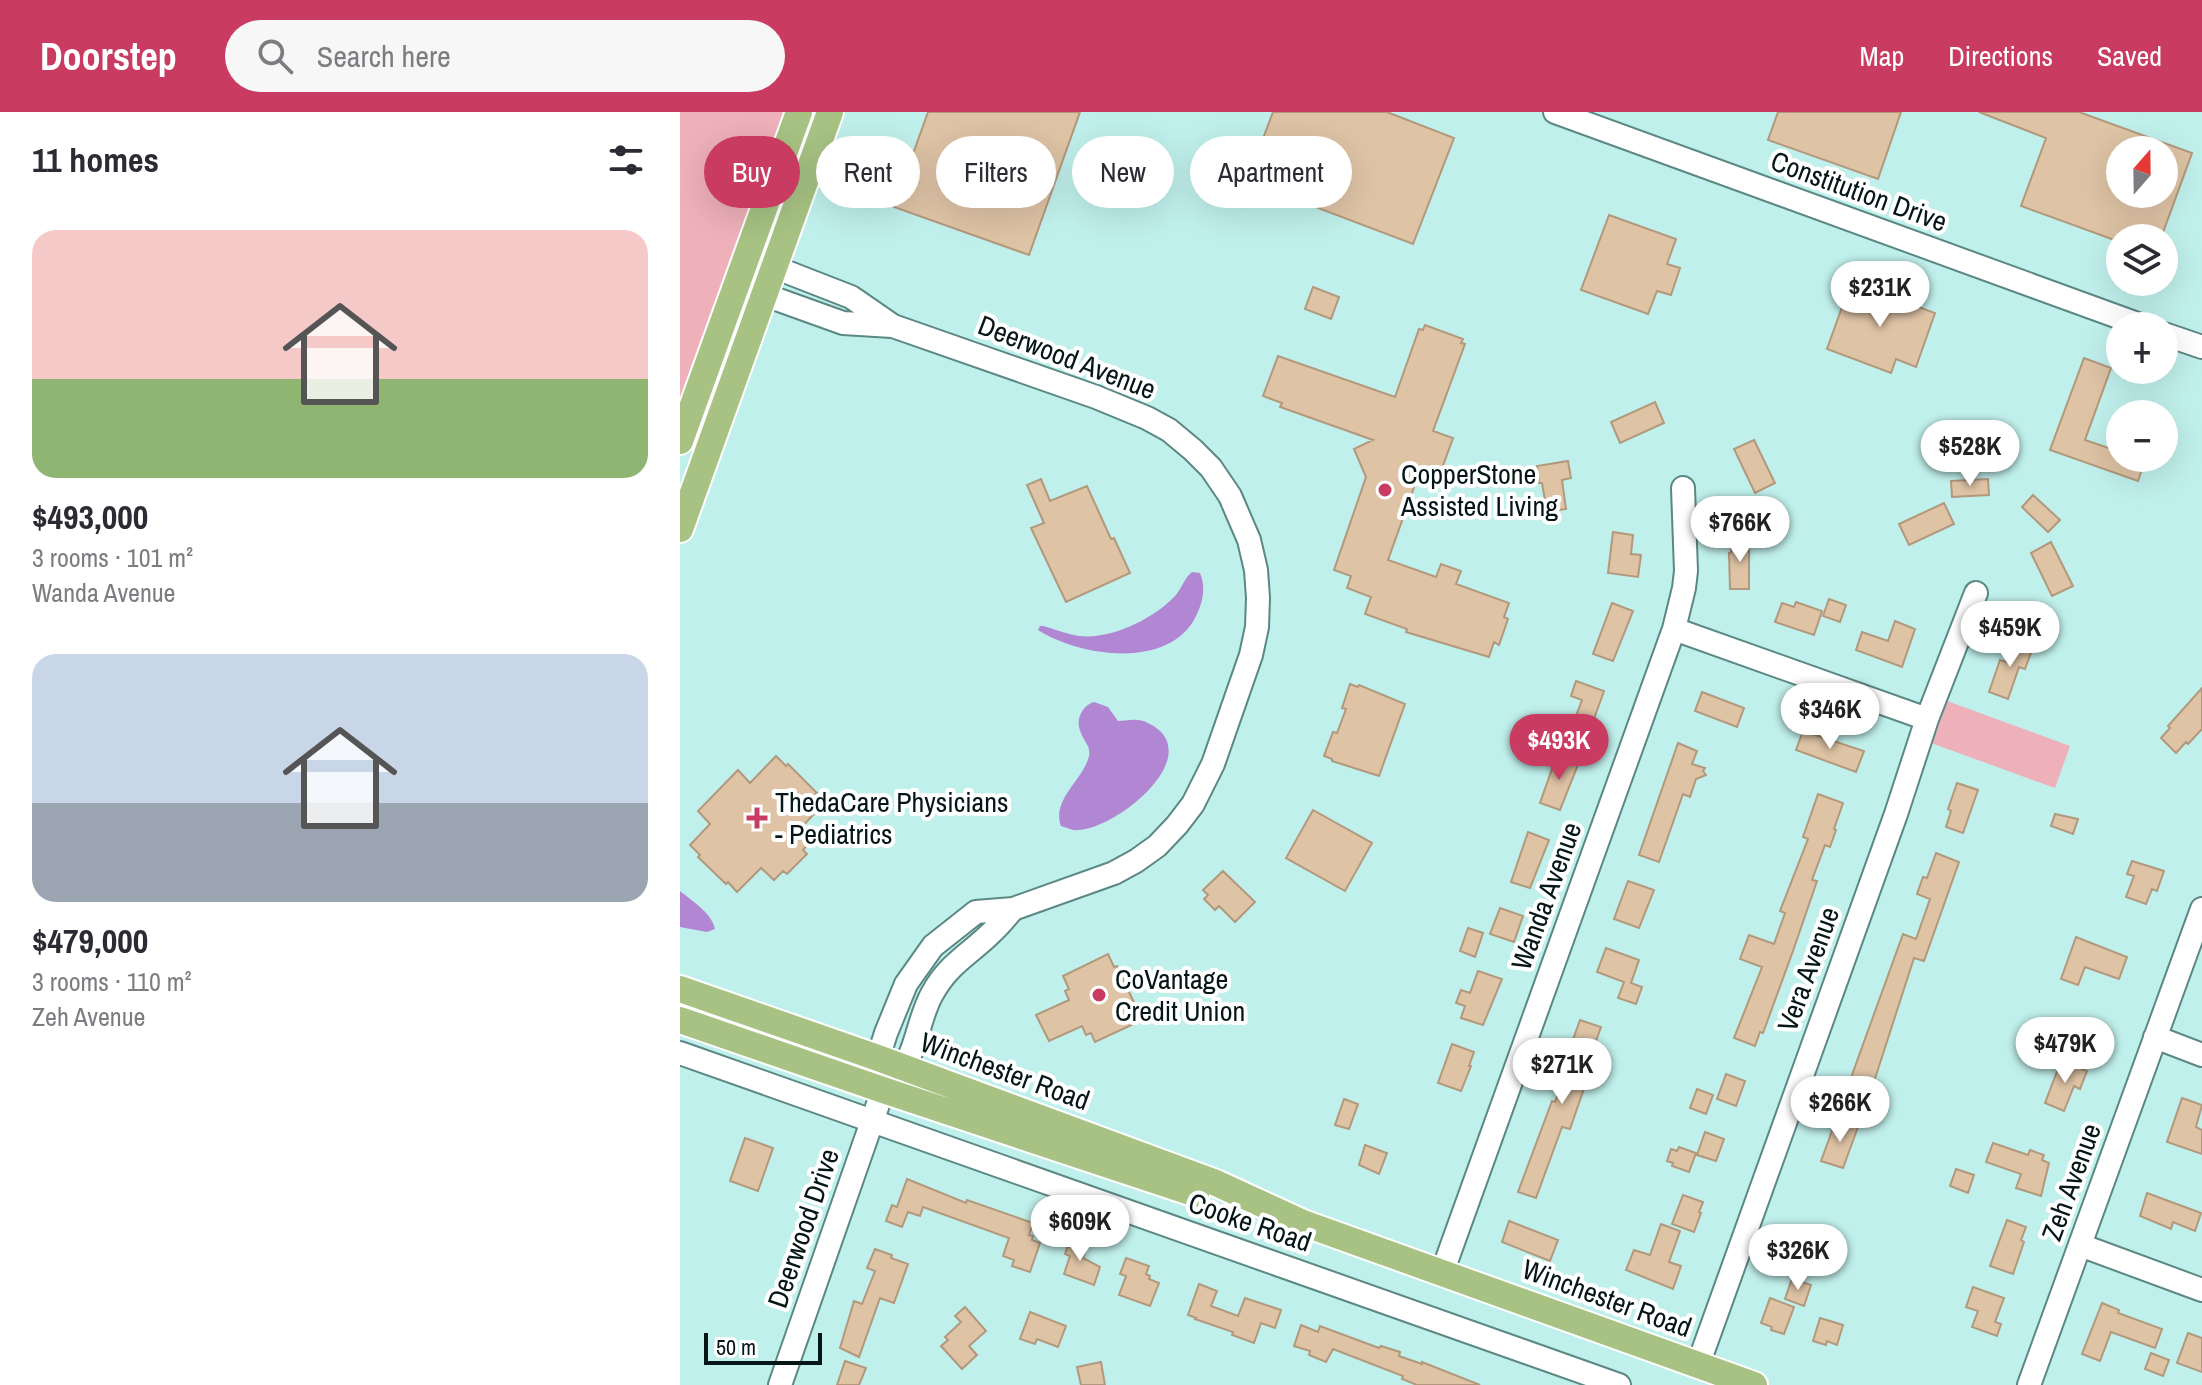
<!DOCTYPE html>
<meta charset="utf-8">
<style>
body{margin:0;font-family:"Archivo Narrow",sans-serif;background:#f7f7f7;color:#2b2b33;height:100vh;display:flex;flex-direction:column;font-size:30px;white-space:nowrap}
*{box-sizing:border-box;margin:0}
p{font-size:26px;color:#7c7c81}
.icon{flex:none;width:44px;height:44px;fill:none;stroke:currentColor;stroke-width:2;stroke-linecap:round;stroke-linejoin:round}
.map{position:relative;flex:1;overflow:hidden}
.sheet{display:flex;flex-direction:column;background:#fff;width:680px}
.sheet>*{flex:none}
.guide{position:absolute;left:24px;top:24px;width:760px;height:72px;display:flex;gap:16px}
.needle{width:52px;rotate:20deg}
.buttons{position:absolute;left:1426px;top:24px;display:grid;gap:16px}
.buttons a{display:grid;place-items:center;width:72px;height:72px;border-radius:50%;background:#fff;box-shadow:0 8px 32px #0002;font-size:40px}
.scale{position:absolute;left:24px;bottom:20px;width:118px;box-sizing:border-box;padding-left:8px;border:4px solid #041615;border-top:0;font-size:22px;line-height:28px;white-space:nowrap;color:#041615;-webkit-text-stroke:6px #fff;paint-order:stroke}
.price{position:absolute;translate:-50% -68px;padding:0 18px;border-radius:28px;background:#fff;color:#222;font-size:26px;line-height:52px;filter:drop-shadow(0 2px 4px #0008)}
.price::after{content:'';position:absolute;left:50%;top:48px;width:24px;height:18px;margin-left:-12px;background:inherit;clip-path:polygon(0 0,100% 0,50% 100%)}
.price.selected{background:#ca3b61;color:#fff}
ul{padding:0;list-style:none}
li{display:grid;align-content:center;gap:16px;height:424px;padding:0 32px}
li span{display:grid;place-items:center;height:248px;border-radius:24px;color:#555}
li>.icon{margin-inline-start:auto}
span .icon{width:144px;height:144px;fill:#fffc;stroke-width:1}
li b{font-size:34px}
h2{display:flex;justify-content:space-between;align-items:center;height:96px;padding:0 32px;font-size:34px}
.tag{padding:0 28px;border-radius:36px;background:#fff;box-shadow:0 8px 32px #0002;font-size:28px;line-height:72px}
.tag.selected{background:#ca3b61;color:#fff}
header{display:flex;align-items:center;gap:48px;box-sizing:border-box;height:112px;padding:0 40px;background:#ca3b61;color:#fff}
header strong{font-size:38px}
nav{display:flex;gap:44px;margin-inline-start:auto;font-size:28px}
.search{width:560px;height:72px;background:#f7f7f7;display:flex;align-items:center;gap:20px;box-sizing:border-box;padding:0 28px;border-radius:44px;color:#7c7c81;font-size:30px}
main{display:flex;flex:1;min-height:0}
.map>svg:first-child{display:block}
</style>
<header>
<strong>Doorstep</strong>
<div class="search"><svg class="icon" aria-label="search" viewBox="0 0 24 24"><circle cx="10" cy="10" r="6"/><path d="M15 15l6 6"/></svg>Search here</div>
<nav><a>Map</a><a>Directions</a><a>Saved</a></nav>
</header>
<main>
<section class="sheet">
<h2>11 homes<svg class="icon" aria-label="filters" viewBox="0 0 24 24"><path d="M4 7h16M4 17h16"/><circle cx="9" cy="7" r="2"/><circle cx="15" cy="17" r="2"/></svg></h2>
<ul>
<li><span style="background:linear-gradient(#f6c9c9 60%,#8fb573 0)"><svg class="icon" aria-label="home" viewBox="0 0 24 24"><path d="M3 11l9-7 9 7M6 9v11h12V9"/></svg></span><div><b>$493,000</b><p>3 rooms · 101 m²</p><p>Wanda Avenue</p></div></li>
<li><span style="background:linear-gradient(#c9d6e8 60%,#9aa5b1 0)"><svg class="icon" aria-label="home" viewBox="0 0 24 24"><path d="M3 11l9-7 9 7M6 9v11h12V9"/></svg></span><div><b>$479,000</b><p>3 rooms · 110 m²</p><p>Zeh Avenue</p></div></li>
</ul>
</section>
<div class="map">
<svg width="1522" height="1273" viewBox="0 0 1522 1273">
<rect width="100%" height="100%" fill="#c0f0ec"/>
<path fill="#eeb0b9" d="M0,0H107L0,296Z
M1267,589L1390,634L1375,676L1251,631Z"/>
<path fill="#b186d2" d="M512,460L520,461C526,475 523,490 516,504C490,558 400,545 358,518L360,514H363C375,517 386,522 399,524C430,528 473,507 494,485C502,477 504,466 512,460Z
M414,590L428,595L438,609C444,609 451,607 457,608C464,608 473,613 479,618C518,653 429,722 393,718C389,717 385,715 381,714C371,688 404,667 409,644C411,634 404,630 401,621C395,609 401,594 414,590Z
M0,779C12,789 32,801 35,817L27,820L0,815Z"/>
<path fill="#dec3a5" stroke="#b2987c" stroke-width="2" fill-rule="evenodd" d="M248,0H400L349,143L214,95Z
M593,0H707L774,26L733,132L567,69Z
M1098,0H1221L1198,67L1088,28Z
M1299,0H1399L1512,41L1481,126H1440V130L1341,94L1366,26ZM1440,38H1484V82H1440Z
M929,103L996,127L987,152L1000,156L991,183L977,179L968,202L901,178Z
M1171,170L1255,201L1236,255L1216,247L1211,261L1147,237Z
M633,175L659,185L651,207L625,197Z
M745,213L783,227L781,231L785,232L753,319L773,326L761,359L750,355L744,370L737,367L708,448L756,465L761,452L781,459L776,472L829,491L824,505L828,507L819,533L814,530L809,545L726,520L727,517L685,502L691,485L667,476L671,464L654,458L686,365L674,337L693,328L600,295L602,291L583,284L598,244L715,285L739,217L743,218Z
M1404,246L1431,256L1405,328L1440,340V346H1456L1465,349L1458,369L1370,338Z
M975,290L984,311L940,331L931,310Z
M1074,328L1095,371L1075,381L1054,337Z
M888,349L891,366L882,368L886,397L867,400L862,371H859L857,354Z
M361,367L370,389L407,374L431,427L434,426L450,461L386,490L351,416L364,411L347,373Z
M1308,367L1309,383L1272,385L1271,369Z
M1353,383L1380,408L1368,420L1342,395Z
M1264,391L1274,412L1229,433L1219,412Z
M933,420L953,423L951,442L961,443L958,465L928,461Z
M1052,427H1069V477H1050L1049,441H1051Z
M1371,430L1393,474L1372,484L1351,441Z
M1149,487L1166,493L1160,510L1143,504Z
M1116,490L1142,499L1134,523L1095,510L1102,491L1114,495Z
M932,491L953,499L933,549L913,542Z
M1215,509L1235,517L1222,555L1176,538L1182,520L1208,529Z
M1334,528L1353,535L1345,557L1339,555L1328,587L1309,580L1320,548L1326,550Z
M896,569L924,579L907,626L890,620L902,588L891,584Z
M670,572L678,575L679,573L725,592L699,664L652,649V647L644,644L653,620L657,621L666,597L662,596Z
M1522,576V617L1508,632L1506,630L1496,641L1481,626L1490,616L1488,614Z
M1022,580L1064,596L1057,615L1015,599Z
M1123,619L1184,639L1176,660L1116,638Z
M998,631L1017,639L1012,652L1025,656L1023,659L1026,663L1016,667L1010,685L1003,682L979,750L959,743Z
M877,643L899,650L880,698L860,691Z
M96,644L106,654L108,652L137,681L134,683L143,692L121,716L132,727L123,738L127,742L107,762L103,759L94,768L81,756L57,780L48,770L46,772L18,745L20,743L10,733L30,712L18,699L58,658L70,671Z
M1277,671L1298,678L1283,721L1266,715L1271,699L1268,697Z
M1138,682L1163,691L1154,717L1156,718L1150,735L1145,733L1132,768L1137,769L1113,839L1083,921L1080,920L1075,934L1054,926L1082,855L1060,847L1069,823L1094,832L1105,801L1100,799L1128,727L1123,725Z
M633,698L692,731L665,779L606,746Z
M1375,702L1398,707L1393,722L1371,714Z
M848,720L869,728L850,776L831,770Z
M1256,741L1279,750L1244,849L1234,846L1190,982L1168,974L1223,822L1236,827L1250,787L1237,782L1243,765L1247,766Z
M1452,749L1484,759L1477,779L1472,777L1466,792L1446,785L1454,764L1447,762Z
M543,759L575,790L555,810L539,794L535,798L524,787L528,783L523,778Z
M948,769L974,778L959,816L934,807Z
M820,796L843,804L834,830L810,822Z
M788,816L803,821L795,845L780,839Z
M1396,825L1447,845L1439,867L1405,855L1398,873L1381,867Z
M926,836L959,848L951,871L962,875L956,892L938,886L944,870L917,860Z
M428,842L434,855L437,854L458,899L455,900L460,909L415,930L411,921L406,923L402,914L369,929L356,903L389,888L385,879L389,877L383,864Z
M798,859L822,867L803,913L781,906L785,894L776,891L781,878L790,881Z
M900,908L921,915L912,940L916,942L890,1017L882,1015L856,1086L838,1080L872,989L875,990L890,948L888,947L893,933H891Z
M772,932L794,940L789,954H791L781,979L758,971Z
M1381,949L1407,959L1400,977L1394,974L1384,999L1365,991Z
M1046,962L1065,969L1056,994L1037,987Z
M1017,977L1033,983L1026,1002L1010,996Z
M1502,986L1522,993L1516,1015L1522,1018V1042L1487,1030Z
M664,987L678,992L669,1017L655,1013Z
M1156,1008L1178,1015L1163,1056L1141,1049Z
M1025,1020L1044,1027L1036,1049L1017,1043Z
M65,1026L93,1036L78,1079L50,1069Z
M1313,1031L1348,1043L1350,1038L1364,1043L1362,1048L1369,1051L1361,1084L1336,1076L1341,1062L1306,1050Z
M685,1033L707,1041L699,1062L679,1053Z
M999,1035L1016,1041L1009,1060L992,1054L993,1051L987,1049L991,1037L997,1039Z
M1276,1057L1294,1063L1288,1081L1270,1074Z
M227,1067L286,1091L287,1088L353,1111L349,1123L353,1124L352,1128L360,1131L350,1160L332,1154L334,1148L323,1144L329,1126L243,1095L240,1104L228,1100L222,1115L206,1109L212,1093L217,1095Z
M1467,1081L1521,1101L1515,1119L1493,1110L1491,1117L1460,1104Z
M1003,1083L1023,1090L1019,1100L1021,1101L1014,1120L992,1112Z
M1327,1108L1346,1115L1341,1128L1344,1130L1333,1162L1310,1154Z
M829,1109L878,1128L870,1149L822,1130Z
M981,1112L1000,1119L989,1150L1001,1154L993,1177L946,1158L954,1138L970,1143Z
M391,1125L408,1131L403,1146L420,1155L414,1173L384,1162L390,1144L385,1142Z
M195,1137L212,1143L211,1146L228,1152L214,1191L200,1186L179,1245L160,1236L174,1189L182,1192L195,1159L187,1156Z
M446,1146L469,1154L466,1162L470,1164L469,1167L479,1171L470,1194L439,1183L446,1164L440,1162Z
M1112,1167L1131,1173L1124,1194L1105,1187Z
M519,1172L537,1179L531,1194L558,1204L565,1186L601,1198L595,1216L581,1211L574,1231L552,1223L553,1220L515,1207L516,1206L508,1203Z
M1293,1175L1324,1186L1315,1210L1321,1212L1317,1224L1292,1215L1298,1199L1286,1195Z
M1090,1186L1114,1195L1104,1222L1091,1218L1092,1215L1081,1211Z
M1422,1191L1439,1198L1438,1201L1482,1217L1475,1236L1431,1220L1420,1249L1402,1242Z
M285,1195L306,1219L289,1234L297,1243L282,1257L261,1234L268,1228L265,1225L281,1210L275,1204Z
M350,1200L386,1214L378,1235L357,1227L355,1232L340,1227Z
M1140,1206L1163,1213L1157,1233L1147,1229L1146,1233L1133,1229Z
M621,1213L638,1220L640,1214L699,1236L701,1234L720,1240L719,1244L742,1252V1250L800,1273H737L722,1267L723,1264L653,1237L646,1250L629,1243L630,1239L614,1234Z
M1508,1221L1522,1226V1260L1497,1251Z
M1471,1241L1489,1248L1483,1264L1465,1257Z
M165,1249L186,1256L179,1273H157Z
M421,1250L425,1273H401L397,1255Z"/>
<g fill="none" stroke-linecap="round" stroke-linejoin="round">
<defs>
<path id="minor" d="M875,0L1463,214
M61,158L94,155L171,185L213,214L416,285L467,306L489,318L513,338L531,356L550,384L569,428L576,458L578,486L577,515L571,543L533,652L513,692L497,713L477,734L456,749L434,761L333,797L296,800L253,834L226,872L206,921L198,946L203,978L100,1273
M72,170L85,183L163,211L212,214
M1484,222L1522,235
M994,517L1247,607
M1475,925L1522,943
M0,941L939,1273
M215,966C237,944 237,909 252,882C269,851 289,843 312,820C320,813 326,805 333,797
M1400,1133L1522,1178
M762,1161L994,517L1004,476L1006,459L1003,376
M1018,1253L1216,702L1247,607L1296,481
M1349,1273L1522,797"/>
<path id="major" d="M0,329L119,0
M0,417L150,0
M0,877L198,946L536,1071L623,1111L1074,1273
M0,908L203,978L516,1082"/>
</defs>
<use href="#minor" stroke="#5b8885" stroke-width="26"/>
<use href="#major" stroke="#fff" stroke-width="30"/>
<use href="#minor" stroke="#fff" stroke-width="22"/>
<use href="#major" stroke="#a7c283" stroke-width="26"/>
</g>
<g fill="#ca3b61" stroke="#fff" stroke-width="3">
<circle cx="705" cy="378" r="8"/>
<path d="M73 694h8v8h8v8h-8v8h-8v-8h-8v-8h8z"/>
<circle cx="419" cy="883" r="8"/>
</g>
<g text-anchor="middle" stroke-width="8" stroke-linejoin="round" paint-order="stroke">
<g font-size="28" fill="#041615" stroke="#fff">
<text transform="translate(1179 79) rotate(20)" y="10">Constitution Drive</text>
<text transform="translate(387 245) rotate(21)" y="10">Deerwood Avenue</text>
<text transform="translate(866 784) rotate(-70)" y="10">Wanda Avenue</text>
<text transform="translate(1128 857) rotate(-70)" y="10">Vera Avenue</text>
<text transform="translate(325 959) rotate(20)" y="10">Winchester Road</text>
<text transform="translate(1391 1070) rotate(-70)" y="10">Zeh Avenue</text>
<text transform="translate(570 1110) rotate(19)" y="10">Cooke Road</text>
<text transform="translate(123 1116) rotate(-71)" y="10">Deerwood Drive</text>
<text transform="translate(927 1186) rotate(20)" y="10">Winchester Road</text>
</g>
<g font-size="28" fill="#041615" stroke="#fff" text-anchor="start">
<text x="721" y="372">CopperStone<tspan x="721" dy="32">Assisted Living</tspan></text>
<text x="95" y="700">ThedaCare Physicians<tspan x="95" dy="32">- Pediatrics</tspan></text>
<text x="435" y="877">CoVantage<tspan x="435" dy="32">Credit Union</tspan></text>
</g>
</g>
</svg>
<div class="buttons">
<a><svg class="needle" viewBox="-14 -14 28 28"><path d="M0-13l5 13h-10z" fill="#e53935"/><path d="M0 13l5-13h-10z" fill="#7c7c81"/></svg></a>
<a><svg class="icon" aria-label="layers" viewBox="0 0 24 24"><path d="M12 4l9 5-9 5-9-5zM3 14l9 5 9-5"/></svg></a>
<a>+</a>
<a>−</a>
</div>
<div class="scale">50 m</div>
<b class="price" style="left:1200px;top:217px">$231K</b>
<b class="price" style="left:1290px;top:376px">$528K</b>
<b class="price" style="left:1060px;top:452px">$766K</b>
<b class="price" style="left:1330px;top:557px">$459K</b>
<b class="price" style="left:1150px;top:639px">$346K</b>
<b class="price selected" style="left:879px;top:670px">$493K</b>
<b class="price" style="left:1385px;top:973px">$479K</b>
<b class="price" style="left:882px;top:994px">$271K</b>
<b class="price" style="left:1160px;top:1032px">$266K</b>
<b class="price" style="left:400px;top:1151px">$609K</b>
<b class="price" style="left:1118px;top:1180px">$326K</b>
<div class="guide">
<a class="tag selected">Buy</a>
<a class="tag">Rent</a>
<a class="tag">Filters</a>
<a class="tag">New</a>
<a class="tag">Apartment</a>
</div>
</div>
</main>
